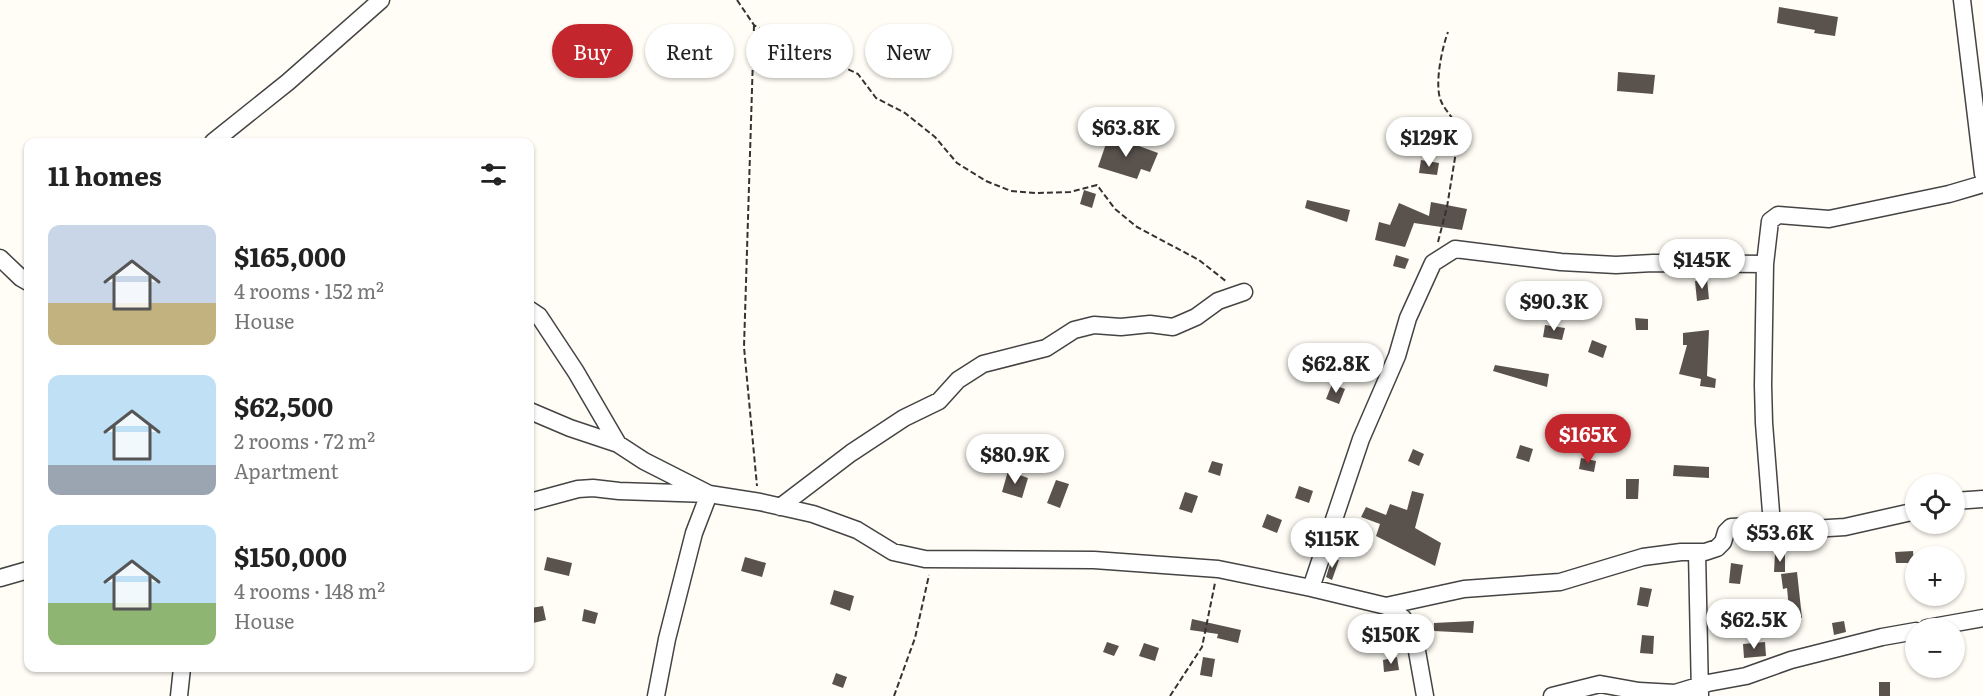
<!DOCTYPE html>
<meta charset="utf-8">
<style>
body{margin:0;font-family:Literata,serif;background:#f6f6f6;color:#222;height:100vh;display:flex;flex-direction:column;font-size:22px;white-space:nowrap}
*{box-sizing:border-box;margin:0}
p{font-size:20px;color:#767676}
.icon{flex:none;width:33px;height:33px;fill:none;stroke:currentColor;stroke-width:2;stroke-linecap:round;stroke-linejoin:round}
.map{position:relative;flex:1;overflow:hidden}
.panel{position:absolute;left:24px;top:138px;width:510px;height:534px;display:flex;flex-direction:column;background:#fff;border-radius:12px;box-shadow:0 2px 4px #0004}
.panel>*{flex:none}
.guide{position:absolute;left:552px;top:24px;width:570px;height:54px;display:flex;gap:12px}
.controls{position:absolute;left:1905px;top:474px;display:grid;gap:12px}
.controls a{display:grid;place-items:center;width:60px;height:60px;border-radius:50%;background:#fff;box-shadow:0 2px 4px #0004;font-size:30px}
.price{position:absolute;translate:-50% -51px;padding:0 14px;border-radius:21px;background:#fff;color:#222;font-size:20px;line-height:39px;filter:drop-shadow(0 2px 3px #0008)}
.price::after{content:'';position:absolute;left:50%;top:36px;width:18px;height:14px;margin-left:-9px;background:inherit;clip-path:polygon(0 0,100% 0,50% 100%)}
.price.active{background:#c4262e;color:#fff}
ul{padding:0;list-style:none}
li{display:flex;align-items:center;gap:18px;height:150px;padding:0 24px}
li span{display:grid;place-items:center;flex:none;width:168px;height:120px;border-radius:12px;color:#555}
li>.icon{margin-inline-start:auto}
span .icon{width:72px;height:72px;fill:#fffc;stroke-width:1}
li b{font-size:26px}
h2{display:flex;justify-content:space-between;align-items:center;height:72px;padding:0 24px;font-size:26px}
.chip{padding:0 21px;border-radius:27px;background:#fff;box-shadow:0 2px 4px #0004;font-size:21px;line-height:54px}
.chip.active{background:#c4262e;color:#fff}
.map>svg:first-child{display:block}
</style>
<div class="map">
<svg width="1983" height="696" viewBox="0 0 1983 696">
<rect width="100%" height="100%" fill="#fffdf5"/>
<path fill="#5a524d" d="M1779,7L1838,17L1835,36L1814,33L1815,30L1777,23Z
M1618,72L1655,75L1653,94L1617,91Z
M1109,135L1158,153L1150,172L1141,169L1137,179L1098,167Z
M1421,160L1439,163L1437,175L1419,173Z
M1084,190L1096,194L1092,208L1080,204Z
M1307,200L1350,210L1347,222L1305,208Z
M1431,202L1467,209L1462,230L1414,223L1405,247L1375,240L1379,222L1390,225L1399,203L1429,216Z
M1396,255L1409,259L1405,269L1393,266Z
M1707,279L1709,299L1697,301L1695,281Z
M1534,288L1550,293L1545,308L1529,303Z
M1635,318L1648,319V330H1636Z
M1545,325L1565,328L1562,340L1543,337Z
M1709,330L1707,376L1716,379L1715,388L1700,386L1701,379L1679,374L1687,345H1683V333Z
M1592,340L1607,346L1603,358L1588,352Z
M1495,365L1549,374L1547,387L1493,371Z
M1332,384L1345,389L1339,404L1326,399Z
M1520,445L1533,449L1529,462L1516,458Z
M1413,449L1424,454L1419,466L1408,461Z
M1581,458L1596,461L1594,472L1579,469Z
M1212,461L1223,464L1220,476L1208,472Z
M1674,465L1709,467V478L1673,476Z
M1008,471L1028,478L1022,498L1002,492Z
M1626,479H1639L1638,499H1626Z
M1056,480L1069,484L1060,508L1047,503Z
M1299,486L1313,491L1309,503L1295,498Z
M1412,491L1424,494L1415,528L1441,543L1435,566L1376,536L1380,524L1361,517L1366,507L1386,515L1390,504L1407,510Z
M1185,492L1198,496L1192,513L1179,509Z
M1267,514L1282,520L1277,533L1262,527Z
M1913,551L1914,563H1896L1895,552Z
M1775,554H1785V572H1774Z
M547,557L572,563L569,576L544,570Z
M745,557L766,563L762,577L741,571Z
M1332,558L1339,560L1332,580L1326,577Z
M1731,563L1743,565L1740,584L1729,583Z
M1797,572L1802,618L1790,619L1787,588L1783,589L1781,574Z
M1640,587L1652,589L1648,607L1637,605Z
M834,590L854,596L850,611L830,604Z
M543,606L546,620L533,623L531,608Z
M584,609L598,613L595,624L582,621Z
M1192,619L1241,630L1238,643L1217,638L1218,634L1190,630Z
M1474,621L1473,633L1434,631V623Z
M1844,621L1846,632L1834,635L1832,623Z
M1642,635L1654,636L1653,654L1640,653Z
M1107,642L1119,646L1114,656L1103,652Z
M1765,642L1766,656L1744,658L1743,644Z
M1144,643L1159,648L1155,661L1139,656Z
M1203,657L1215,659L1212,677L1200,675Z
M1397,657L1399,670L1384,672L1383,660Z
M836,673L847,677L843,688L832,684Z
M1879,682H1890V696H1879Z"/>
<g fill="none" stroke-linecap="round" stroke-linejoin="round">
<defs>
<path id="street" d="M1962,0L1983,174
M213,142L288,82L381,0
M0,258L21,278L28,282
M530,310L539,316L576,372L618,444L644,461L709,494L760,502L813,514L857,530L893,552L925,559L1094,560L1218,569L1311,588L1386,606L1403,618L1415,640L1425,696
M530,411L570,428L618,444
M1954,501L1983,499
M530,502L578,489L593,488L619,491L709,494L694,533L667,639L656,696
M780,507L851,453L904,418L939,401L958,380L983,364L1046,348L1074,330L1094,325L1121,327L1150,324L1173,327L1196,317L1218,301L1244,292
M1772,525L1764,423L1763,385L1765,264L1770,221L1778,215L1829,219L1949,194L1983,184
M1697,552L1700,695
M0,578L28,570
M1311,588L1361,439L1397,356L1408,318L1433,263L1455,249L1561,262L1616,265L1653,263L1765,264
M1386,606L1464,589L1560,582L1643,557L1681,552H1705L1717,548L1723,542L1726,532L1731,527L1772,525L1812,529L1845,527L1916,511
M1927,628L1983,618
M179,696L182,668
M1552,696L1600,684L1639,691L1675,693L1708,683L1746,676L1791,660L1882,637L1916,631"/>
</defs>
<use href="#street" stroke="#444" stroke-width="19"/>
<path stroke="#333" stroke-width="2" stroke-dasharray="6 3" stroke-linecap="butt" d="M737,0L754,25L785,45L826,59L858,74L876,98L905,113L935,137L957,163L986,181L1011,191L1036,193L1070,192L1097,185L1115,209L1137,227L1199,260L1227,282
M754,25L744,347L757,486
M1438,242L1447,207L1459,133C1457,120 1446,113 1441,101C1434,85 1442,48 1448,32
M894,696L915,638L929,575
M1170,696L1202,647L1215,583"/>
<use href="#street" stroke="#fff" stroke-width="16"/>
</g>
</svg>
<div class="controls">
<a><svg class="icon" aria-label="locate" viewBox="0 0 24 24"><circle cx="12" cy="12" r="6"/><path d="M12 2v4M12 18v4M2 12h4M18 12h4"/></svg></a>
<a>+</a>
<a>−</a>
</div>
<b class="price" style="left:1126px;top:158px">$63.8K</b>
<b class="price" style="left:1429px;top:168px">$129K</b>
<b class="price" style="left:1702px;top:290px">$145K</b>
<b class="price" style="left:1554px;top:332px">$90.3K</b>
<b class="price" style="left:1336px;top:394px">$62.8K</b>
<b class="price active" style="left:1588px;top:465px">$165K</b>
<b class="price" style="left:1015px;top:485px">$80.9K</b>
<b class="price" style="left:1780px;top:563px">$53.6K</b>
<b class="price" style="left:1332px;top:569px">$115K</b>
<b class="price" style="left:1754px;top:650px">$62.5K</b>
<b class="price" style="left:1391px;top:665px">$150K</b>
<div class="guide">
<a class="chip active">Buy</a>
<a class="chip">Rent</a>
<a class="chip">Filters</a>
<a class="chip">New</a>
</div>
<section class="panel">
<h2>11 homes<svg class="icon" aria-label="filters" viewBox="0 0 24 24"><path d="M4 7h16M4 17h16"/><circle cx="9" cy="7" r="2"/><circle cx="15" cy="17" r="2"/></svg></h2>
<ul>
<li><span style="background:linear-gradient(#c9d6e8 65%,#c2b280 0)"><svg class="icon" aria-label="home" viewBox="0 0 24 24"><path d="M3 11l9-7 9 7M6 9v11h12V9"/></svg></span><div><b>$165,000</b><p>4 rooms · 152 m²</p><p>House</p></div></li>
<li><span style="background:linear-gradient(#bfe0f5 75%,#9aa5b1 0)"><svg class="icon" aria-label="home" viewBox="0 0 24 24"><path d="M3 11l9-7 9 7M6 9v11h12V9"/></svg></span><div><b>$62,500</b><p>2 rooms · 72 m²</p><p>Apartment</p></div></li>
<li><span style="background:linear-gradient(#bfe0f5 65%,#8fb573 0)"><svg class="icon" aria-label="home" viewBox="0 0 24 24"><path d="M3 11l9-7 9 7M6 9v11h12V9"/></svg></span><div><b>$150,000</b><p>4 rooms · 148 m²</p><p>House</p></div></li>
</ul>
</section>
</div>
